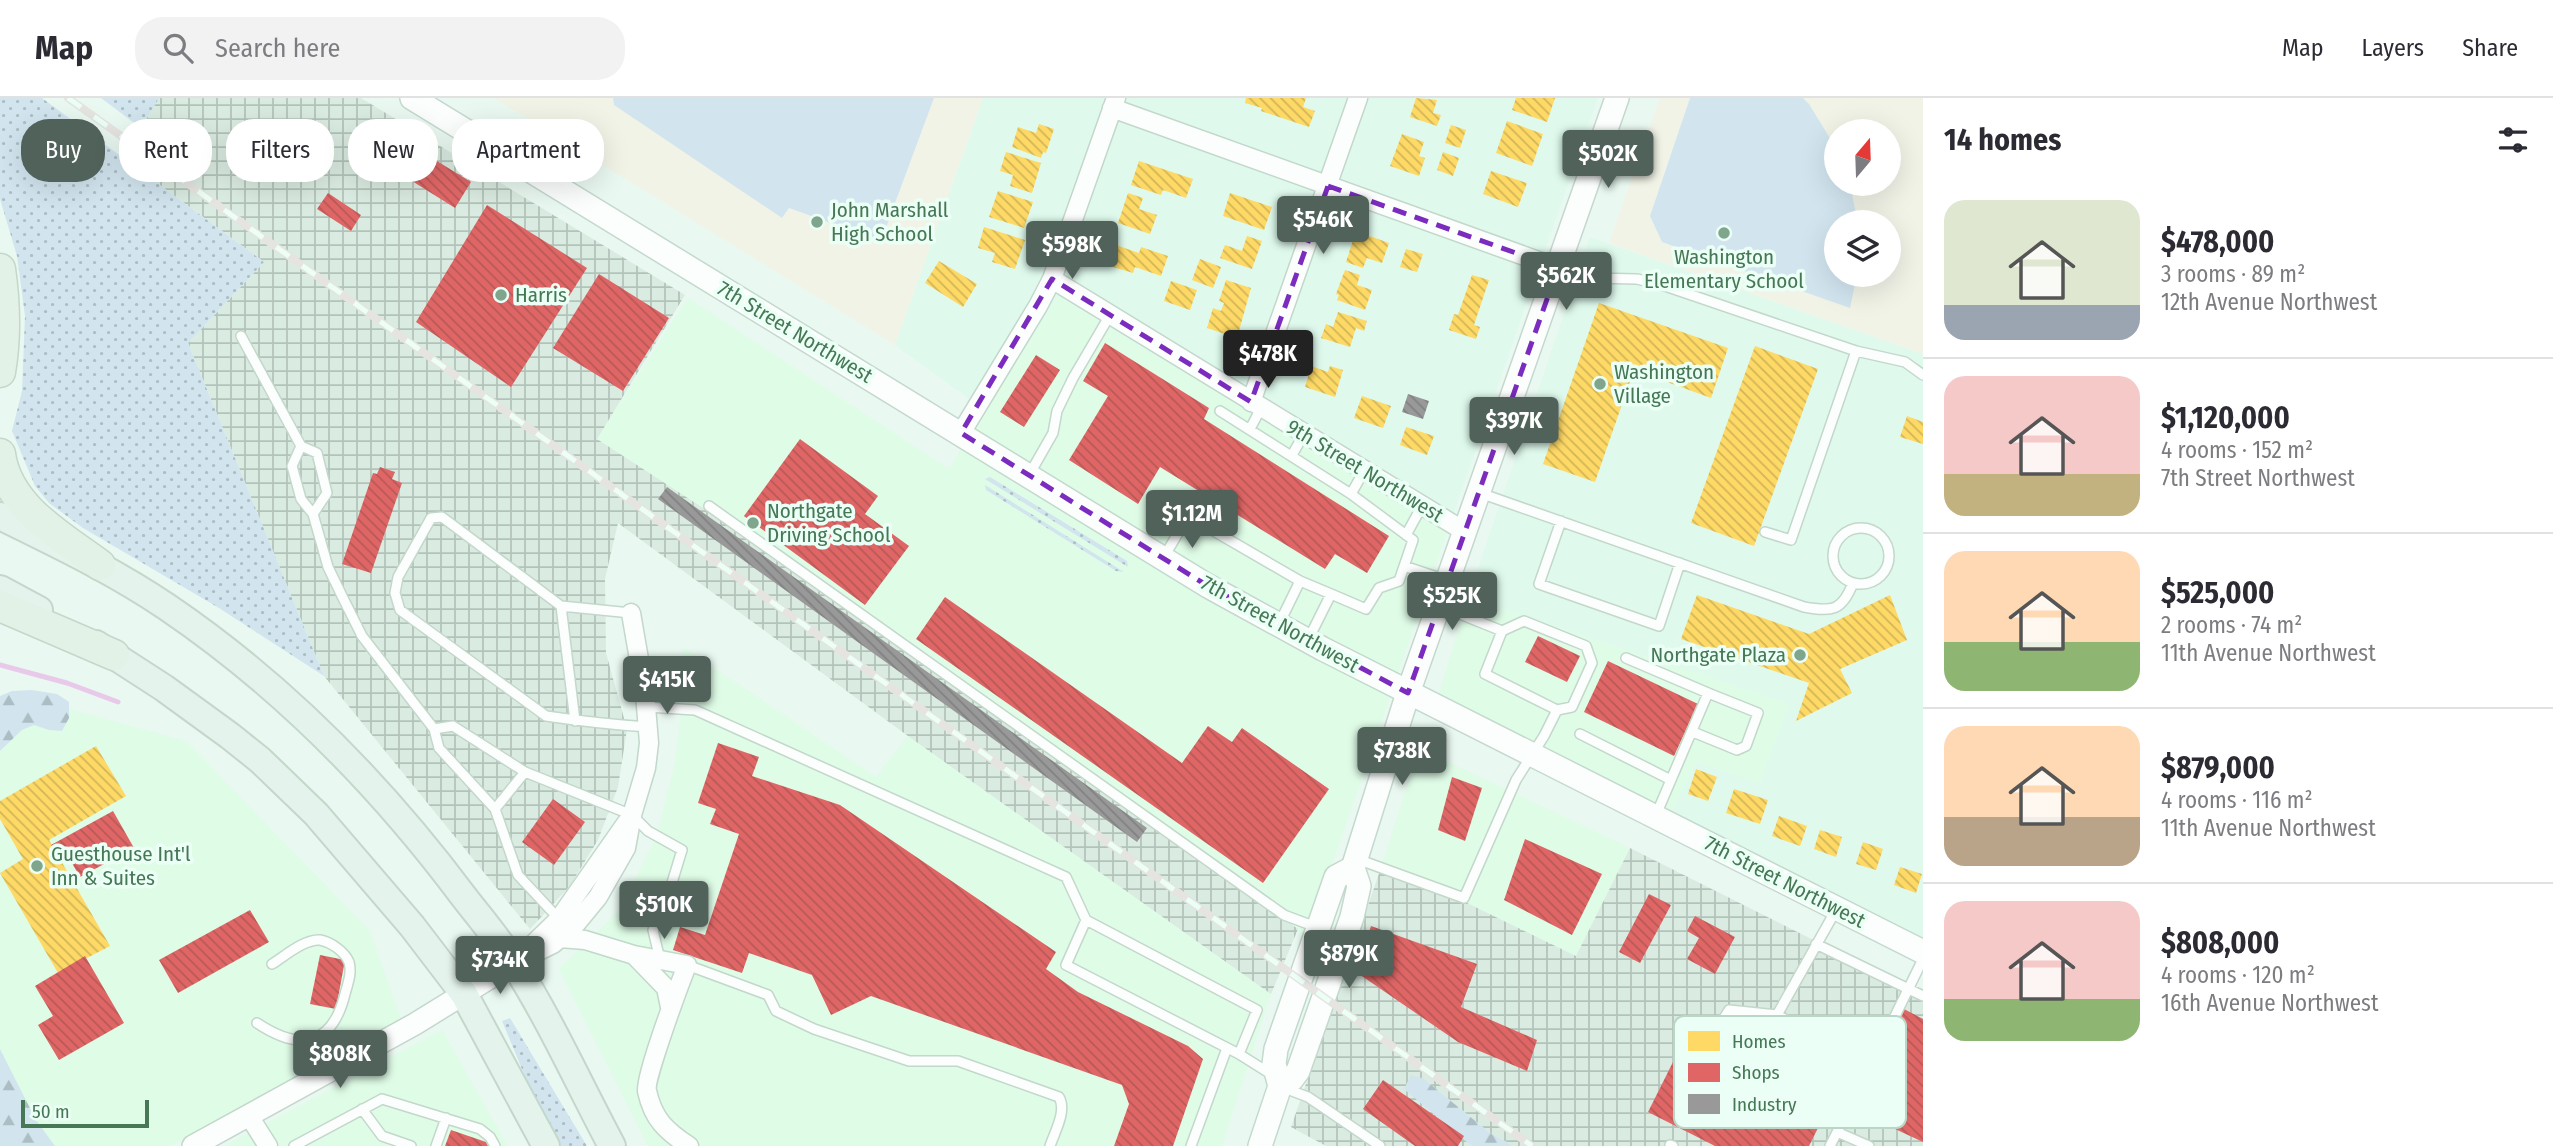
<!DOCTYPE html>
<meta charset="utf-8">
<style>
body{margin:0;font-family:"Fira Sans Condensed",sans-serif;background:#f2f2f3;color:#2b2b33;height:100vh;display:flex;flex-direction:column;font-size:26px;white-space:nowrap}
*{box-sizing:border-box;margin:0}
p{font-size:23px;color:#7c7c81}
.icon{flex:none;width:38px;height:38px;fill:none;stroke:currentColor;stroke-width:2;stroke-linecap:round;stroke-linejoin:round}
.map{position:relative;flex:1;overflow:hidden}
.drawer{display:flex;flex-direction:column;background:#fff;width:630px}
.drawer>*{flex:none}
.guide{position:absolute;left:21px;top:21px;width:665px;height:63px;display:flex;gap:14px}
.needle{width:46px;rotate:19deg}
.buttons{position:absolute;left:1824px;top:21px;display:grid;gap:14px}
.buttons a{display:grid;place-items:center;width:77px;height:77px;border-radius:50%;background:#fff;box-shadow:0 7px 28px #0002;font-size:35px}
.scale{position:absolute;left:21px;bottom:18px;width:128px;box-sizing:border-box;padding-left:7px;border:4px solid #467855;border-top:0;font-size:19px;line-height:24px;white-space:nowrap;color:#467855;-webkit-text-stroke:5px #ebfff6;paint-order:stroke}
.price{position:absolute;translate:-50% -60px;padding:0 16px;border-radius:7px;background:#51625b;color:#fff;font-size:23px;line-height:46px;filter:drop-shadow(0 2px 4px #0008)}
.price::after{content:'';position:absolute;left:50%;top:42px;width:21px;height:16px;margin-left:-10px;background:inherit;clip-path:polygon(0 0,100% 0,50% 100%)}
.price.on{background:#222;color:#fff}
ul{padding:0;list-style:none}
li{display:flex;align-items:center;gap:21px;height:175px;padding:0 21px}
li+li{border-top:2px solid #e1e1e2}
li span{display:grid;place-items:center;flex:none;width:196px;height:140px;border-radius:21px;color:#555}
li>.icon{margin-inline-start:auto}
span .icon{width:84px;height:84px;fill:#fffc;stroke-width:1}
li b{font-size:30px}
h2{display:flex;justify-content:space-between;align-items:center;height:84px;padding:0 21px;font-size:30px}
.pill{padding:0 24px;border-radius:28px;background:#fff;box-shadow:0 7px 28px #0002;font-size:24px;line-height:63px}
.pill.on{background:#51625b;color:#fff}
header{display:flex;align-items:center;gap:42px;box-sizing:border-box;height:98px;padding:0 35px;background:#fff;border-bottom:2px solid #e1e1e2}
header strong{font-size:33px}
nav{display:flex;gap:38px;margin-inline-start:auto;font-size:24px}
.search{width:490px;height:63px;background:#f2f2f3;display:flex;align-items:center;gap:18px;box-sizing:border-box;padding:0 24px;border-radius:28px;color:#7c7c81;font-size:26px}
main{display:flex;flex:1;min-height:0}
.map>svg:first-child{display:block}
</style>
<header>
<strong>Map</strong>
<div class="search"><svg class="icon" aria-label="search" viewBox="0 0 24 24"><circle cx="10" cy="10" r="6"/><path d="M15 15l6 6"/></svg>Search here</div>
<nav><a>Map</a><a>Layers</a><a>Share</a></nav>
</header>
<main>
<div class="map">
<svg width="1923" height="1048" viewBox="0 0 1923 1048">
<defs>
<pattern id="industrial-grid" width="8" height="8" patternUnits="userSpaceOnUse" patternTransform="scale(1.75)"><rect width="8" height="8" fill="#daebe1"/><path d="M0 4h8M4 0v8" fill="none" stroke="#b3c3b9"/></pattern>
<pattern id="grass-dots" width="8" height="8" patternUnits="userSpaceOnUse" patternTransform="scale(1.75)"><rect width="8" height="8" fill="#d2e5ef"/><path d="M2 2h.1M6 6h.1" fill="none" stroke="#acbec4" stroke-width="1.8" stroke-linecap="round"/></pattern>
<pattern id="forest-firs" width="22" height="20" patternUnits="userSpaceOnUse" patternTransform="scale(1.75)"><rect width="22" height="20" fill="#d2e5ef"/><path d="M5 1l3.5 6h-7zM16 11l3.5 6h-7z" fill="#acbec4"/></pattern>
<pattern id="homes-back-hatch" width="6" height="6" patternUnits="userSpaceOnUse" patternTransform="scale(1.75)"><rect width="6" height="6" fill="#ffd966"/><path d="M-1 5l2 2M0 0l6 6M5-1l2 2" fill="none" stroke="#d0b557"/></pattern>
<pattern id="shops-back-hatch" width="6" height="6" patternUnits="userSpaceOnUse" patternTransform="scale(1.75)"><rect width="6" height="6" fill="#e06666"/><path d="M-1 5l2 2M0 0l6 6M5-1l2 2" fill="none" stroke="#b75957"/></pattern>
<pattern id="industry-back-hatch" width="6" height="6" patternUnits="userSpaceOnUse" patternTransform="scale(1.75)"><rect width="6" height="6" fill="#999"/><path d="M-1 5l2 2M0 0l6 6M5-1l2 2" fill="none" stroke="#7f8280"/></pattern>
</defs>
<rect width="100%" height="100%" fill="#e9f8f1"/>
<path fill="#dffaed" d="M983,0H1598L1447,434L1058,198L986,313L895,247Z
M1590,139L1923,256V841L1670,716L1697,664L1760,685L1788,606L1468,500Z"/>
<path fill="#dffce7" d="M1058,198L1447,434L1305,845L1298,831L597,340L688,200L949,371Z
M1468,500L1789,606L1760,685L1697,664L1670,716L1438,599Z
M683,549L876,679L908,638L1271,896L1222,1048H648L559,871L620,812L657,737L675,664L684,589Z
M69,611L186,643L370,833L401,921L171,1048H35L0,973V641Z
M1419,650L1630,750L1576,858L1383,764Z
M442,932L508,1048H224Z"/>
<path fill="url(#industrial-grid)" d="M159,0H361L685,197L597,341L740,434L1298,831L1271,896L908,638L618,425L605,481L606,555L627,631L618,689L598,742L569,789L530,831L324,578L188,245L264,164L122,59Z
M1630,750L1923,897V1048H1514L1490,1035L1424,981L1468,1045L1472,1048H1326L1291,1029L1383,764L1576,858Z"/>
<path fill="#f2f3e7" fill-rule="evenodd" d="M494,0H983L895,247Z
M1660,0H1923V256L1609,145ZM1836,33H1888V86H1836ZM1836,124H1888V177H1836Z"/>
<path fill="url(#grass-dots)" d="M0,0H42L264,164L188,245L324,578L219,510L83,430L49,405L35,388L12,333L22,293L25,218L17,158L0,101Z
M101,0H159L141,30Z
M990,379L1127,463L1128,469L985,381Z
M985,387L1124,474L1116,473L986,392Z
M510,920L587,1048H561L539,1012L502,923Z"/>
<path fill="url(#forest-firs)" d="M32,592L57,596L69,604V620L62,633L49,632L34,627L22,632L0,653V598L12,593Z
M0,951L36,1022L55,1048H0Z
M1411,977L1424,981L1490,1035L1514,1048H1472L1468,1045L1404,991Z"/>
<path fill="#d2e5ef" d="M613,0H934L881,143L789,110L782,120L614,7Z
M1690,0H1803L1809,6L1836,50V86H1850L1857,121V124H1836V177H1857L1850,210L1662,144L1650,118Z"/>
<path fill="url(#homes-back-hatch)" d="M1246,0H1306L1303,9L1315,13L1309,29L1261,13L1262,10L1245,5Z
M1416,0L1437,2L1433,15L1441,17L1437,28L1410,19Z
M1516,0H1555L1547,24L1512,12Z
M1507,23L1543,36L1532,68L1496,55Z
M1039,26L1054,31L1046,55L1043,54L1041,60L1012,49L1018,29L1036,35Z
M1451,27L1466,32L1460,50L1445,45Z
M1402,36L1424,44L1419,58L1425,60L1419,78L1390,68Z
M1006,54L1041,65L1032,95L1010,88L1013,77L1000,73Z
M1443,54L1459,60L1453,78L1437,72Z
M1139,63L1193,81L1186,100L1163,92L1161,97L1131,87Z
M1491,73L1527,85L1518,109L1483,96Z
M998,93L1033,104L1024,130L989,119Z
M1128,95L1143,100L1139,111L1157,117L1150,136L1118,125Z
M1230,95L1272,109L1264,132L1223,118Z
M984,129L1025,142L1015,171L992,164L995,155L978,150Z
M1356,133L1389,145L1382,165L1367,160L1363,170L1346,164Z
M1247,138L1262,143L1252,171L1220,160L1225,147L1242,153Z
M1110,145L1139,155L1141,149L1168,158L1161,178L1135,169L1133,175L1103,166Z
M1406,151L1423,156L1417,174L1400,169Z
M1200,161L1221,169L1213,190L1192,182Z
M939,163L977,186L963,209L925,185Z
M1345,172L1360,177L1357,187L1372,192L1365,212L1337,202L1339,197L1336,196Z
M1472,177L1489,182L1474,227L1480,229L1476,241L1449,232L1454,216L1458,217Z
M1226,182L1251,190L1237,240L1207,230L1213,210L1221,213L1224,205L1219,203Z
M1171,183L1197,192L1190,212L1164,203Z
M1599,205L1728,250L1711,300L1634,272L1595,384L1543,366Z
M1338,214L1367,223L1364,233L1356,230L1350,249L1321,240L1326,226L1333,229Z
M1755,248L1818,271L1754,448L1691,425Z
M1311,268L1328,274L1330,268L1343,272L1335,299L1305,289Z
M1362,298L1391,308L1383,330L1354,320Z
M1907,318L1923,324V346L1900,339Z
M1406,329L1434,338L1427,357L1400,347Z
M1697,497L1809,536L1890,497L1907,542L1840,571L1852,595L1796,623L1809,585L1681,541Z
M96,648L126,698L49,742L110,848L58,875L0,775L23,761L0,721V703Z
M1696,671L1717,679L1708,703L1688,696Z
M1734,691L1768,702L1760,726L1726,715Z
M1779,718L1807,728L1800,748L1772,738Z
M1820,732L1842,739L1836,759L1814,751Z
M1863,744L1883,751L1876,772L1856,766Z
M1900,769L1922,776L1916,795L1894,787Z"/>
<path fill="url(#shops-back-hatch)" d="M393,36L471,84L455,110L377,61Z
M328,95L361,117L351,133L317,111Z
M487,107L587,170L511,289L416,224Z
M599,176L669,220L623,293L553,250Z
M1105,245L1209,310L1204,321L1389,438L1367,475L1335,456L1325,471L1160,369L1138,406L1069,362L1108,298L1083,283Z
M1036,257L1060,272L1024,329L1000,314Z
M800,341L878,398L865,416L909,448L865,507L744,418Z
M380,369L395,374L392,381L402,385L371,475L342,466L373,375L377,376Z
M945,499L1182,665L1208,628L1232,644L1242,630L1329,691L1263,785L916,541Z
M1538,538L1580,558L1567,584L1525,564Z
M1608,563L1698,606L1674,658L1584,614Z
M718,645L759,659L752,678L840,707L1056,854L1046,871L1078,894L1188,948L1203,961L1173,1048H1114L1129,1006L1122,987L871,898L831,917L812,877L749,855L742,875L673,852L680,829L705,837L739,736L710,726L716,711L698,705Z
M1452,679L1482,690L1465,743L1438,732Z
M553,701L585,724L554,767L522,744Z
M113,713L134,750L80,779L65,753L57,758L51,747Z
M1525,741L1602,776L1572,837L1504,802Z
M1649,796L1671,807L1640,865L1619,854Z
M250,812L269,844L178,895L159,862Z
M1695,818L1735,839L1715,876L1687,861L1699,840L1687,833Z
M1371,828L1477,866L1461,909L1537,942L1527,973L1458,944L1356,874Z
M320,857L345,862L336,911L310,906Z
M85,858L124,925L59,962L38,927L53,918L35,888Z
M1904,911L1923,921V1044L1880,1024L1886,960Z
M1743,926L1805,957L1786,994L1826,1014L1809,1048H1715L1648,1014L1683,944L1724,964Z
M1383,982L1464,1038L1458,1048H1415L1363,1011Z
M451,1032L486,1044L488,1048H445Z"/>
<path fill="url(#industry-back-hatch)" d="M1408,296L1429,303L1423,321L1402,314Z
M667,389L1147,730L1137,744L658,401Z"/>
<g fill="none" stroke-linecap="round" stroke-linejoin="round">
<path stroke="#e9c9e9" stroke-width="5" d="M0,567L67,585L118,604"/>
<defs>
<path id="service" d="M1560,170L1592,180L1637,181L1662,187L1856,253L1905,264L1923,277
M241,238L301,348L292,368L301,401L313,416L328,469L342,498L362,538L434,631L439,650L495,711L518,777L559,821
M1220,313L1351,396L1413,442L1399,483L1379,490L1366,511L1331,496
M1250,331L1261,310
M301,348L317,355L327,395L313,416
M1292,357L1304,336
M1029,377L1053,335L1057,313L1073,280L1110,217
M1480,395L1804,509C1833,514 1842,513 1853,485
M1351,396L1364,373
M709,408L1284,817L1316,829
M1561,423L1539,486L1659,528L1680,465
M1833 458a28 28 0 1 1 56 0a28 28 0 1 1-56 0Z
M1765,434L1791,442L1856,253
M1406,437L1422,408
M1164,459L1188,418L1300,483L1331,496L1308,542
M1404,468L1446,482
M561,508L631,515
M1279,526L1300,483
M1502,533L1524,523L1586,548L1592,565L1572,609L1557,612
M1626,560L1708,595L1656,717
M647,609L695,612L1066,779L1086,822
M575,623L561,508L442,419L431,420L398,479L395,495L400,512L546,618C580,623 614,627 649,629
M434,631L453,628L525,674
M1693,634L1737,652L1746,648L1758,615L1708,595
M1580,636L1671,682
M495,711L525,674L632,717L648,733L682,752L667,801L653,832L660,862
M1357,761L1464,800L1516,682L1544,638L1557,612L1485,576L1502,533L1440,508
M1816,846L1923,898
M687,867L768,897L776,913L814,931L909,963H958L1059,999C1067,1013 1055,1033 1050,1048
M257,925C299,953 332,949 345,896C348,885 352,875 349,864C345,854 331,844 320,842C304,841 285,858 272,866
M1708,946L1729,912L1777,917
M1239,956L1257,912L1086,822L1066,867L1239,956L1274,978
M1871,967L1923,861
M1284,990L1308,999L1380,1048
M362,1011L382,1038L411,1048
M1837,1034L1869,1048
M1670,1047L1673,1048
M294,1048L382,1001L480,1031L490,1039L495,1048
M436,1048L446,1020
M1191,1048L1227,950
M1830,1048L1871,967L1777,917L1836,812"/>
<path id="minor" d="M1112,10L1558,170
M1052,181L1464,433
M1251,304L1358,0
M961,335L1038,208L1052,181L1116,0
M560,840L585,842L634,857L687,867C680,885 644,981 647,993C653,1021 666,1033 689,1048
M526,853L559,821L627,724
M636,859L666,890L670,909
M514,865L553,846L575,827L598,799L626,750L632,717L646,670L649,645L645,596L631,515
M249,1018L268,1048"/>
<path id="tertiary" d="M193,1048L415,926L514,865"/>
<path id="secondary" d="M412,0L1208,488L1323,551L1923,854
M1280,988L1292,981L1298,973L1352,819L1359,788L1353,770L1408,595L1617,0
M1260,1048L1280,988L1274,966L1276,951L1336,779L1353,770"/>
<path id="primary" d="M0,418C57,446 114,473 167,509C282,587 381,688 464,799C481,821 500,843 515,867C551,924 580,988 612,1048
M0,491L39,512
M96,546L164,590L230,638L260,662L316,716L412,828L464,896L546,1048"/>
<path id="motorway" d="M0,171C5,206 6,239 0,274
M0,356C7,409 61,438 100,467
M0,508L114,557"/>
</defs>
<use href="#service" stroke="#c3d7cb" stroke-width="12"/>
<use href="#minor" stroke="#c3d7cb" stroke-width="21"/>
<use href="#tertiary" stroke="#c3d7cb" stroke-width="24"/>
<use href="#secondary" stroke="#c4d9cd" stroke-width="26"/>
<use href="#primary" stroke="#c4d7cb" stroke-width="30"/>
<use href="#motorway" stroke="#c4d7cb" stroke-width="33"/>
<use href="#service" stroke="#fcfefd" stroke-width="9"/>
<use href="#minor" stroke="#fcfefd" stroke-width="18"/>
<use href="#tertiary" stroke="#fcfefd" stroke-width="21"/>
<use href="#secondary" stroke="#fcfefd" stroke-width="23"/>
<use href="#primary" stroke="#e4f3ec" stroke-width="26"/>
<use href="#motorway" stroke="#e3f2e7" stroke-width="30"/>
<defs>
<path id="rail" d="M68,0L1532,1048"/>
</defs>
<use href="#rail" stroke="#e5e4e1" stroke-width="8"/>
<use href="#rail" stroke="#ebfff6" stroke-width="5" stroke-dasharray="16" stroke-linecap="butt"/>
</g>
<path fill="none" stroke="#7b2cbf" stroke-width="5" stroke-dasharray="14 9" stroke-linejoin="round" d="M1328,88L1558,170L1408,595L1208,488L961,335L1052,181L1251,304Z"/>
<g fill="#7fa58c" stroke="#ebfff6" stroke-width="2.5">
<circle cx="817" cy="124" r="7"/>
<circle cx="1724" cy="135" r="7"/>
<circle cx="501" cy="197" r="7"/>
<circle cx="1600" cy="286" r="7"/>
<circle cx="753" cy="425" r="7"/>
<circle cx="1800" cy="557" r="7"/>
<circle cx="37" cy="768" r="7"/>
</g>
<g text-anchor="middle" stroke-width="7" stroke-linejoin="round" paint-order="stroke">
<g font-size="21" fill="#467855" stroke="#ebfff6" text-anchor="start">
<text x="831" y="119">John Marshall<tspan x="831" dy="24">High School</tspan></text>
<text x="1724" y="166" text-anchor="middle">Washington<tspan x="1724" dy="24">Elementary School</tspan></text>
<text x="515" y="204">Harris</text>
<text x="1614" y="281">Washington<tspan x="1614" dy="24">Village</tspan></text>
<text x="767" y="420">Northgate<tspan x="767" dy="24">Driving School</tspan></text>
<text x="1786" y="564" text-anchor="end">Northgate Plaza</text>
<text x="51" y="763">Guesthouse Int'l<tspan x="51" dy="24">Inn &amp; Suites</tspan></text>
</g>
<g font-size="21" fill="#467855" stroke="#ebfff6">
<text transform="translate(795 234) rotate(31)" y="7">7th Street Northwest</text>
<text transform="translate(1365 373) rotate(31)" y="7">9th Street Northwest</text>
<text transform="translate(1280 526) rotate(29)" y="7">7th Street Northwest</text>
<text transform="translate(1785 784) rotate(27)" y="7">7th Street Northwest</text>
</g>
</g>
<rect x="1674" y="918" width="232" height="112" rx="10" fill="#ebfff6" stroke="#bad6c6" stroke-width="2"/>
<rect x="1688" y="933" width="32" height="20" fill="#ffd966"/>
<rect x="1688" y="965" width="32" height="19" fill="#e06666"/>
<rect x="1688" y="996" width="32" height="20" fill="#999"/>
<g font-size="19" fill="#467855">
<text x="1732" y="950">Homes</text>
<text x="1732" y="981">Shops</text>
<text x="1732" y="1013">Industry</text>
</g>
</svg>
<div class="buttons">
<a><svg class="needle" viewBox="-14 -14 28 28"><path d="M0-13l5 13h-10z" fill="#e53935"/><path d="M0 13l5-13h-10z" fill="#7c7c81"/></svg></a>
<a><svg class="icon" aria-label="layers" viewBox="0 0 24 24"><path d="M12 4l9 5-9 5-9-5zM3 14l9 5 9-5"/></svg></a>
</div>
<div class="scale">50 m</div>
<b class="price" style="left:1608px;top:92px">$502K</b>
<b class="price" style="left:1323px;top:158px">$546K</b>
<b class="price" style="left:1072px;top:183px">$598K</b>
<b class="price" style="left:1566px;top:214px">$562K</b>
<b class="price on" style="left:1268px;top:292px">$478K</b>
<b class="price" style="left:1514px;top:359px">$397K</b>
<b class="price" style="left:1192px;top:452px">$1.12M</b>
<b class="price" style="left:1452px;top:534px">$525K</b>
<b class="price" style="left:667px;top:618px">$415K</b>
<b class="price" style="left:1402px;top:689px">$738K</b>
<b class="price" style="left:664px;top:843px">$510K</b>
<b class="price" style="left:1349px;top:892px">$879K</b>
<b class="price" style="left:500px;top:898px">$734K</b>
<b class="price" style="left:340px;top:992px">$808K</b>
<div class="guide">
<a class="pill on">Buy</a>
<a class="pill">Rent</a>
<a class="pill">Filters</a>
<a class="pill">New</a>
<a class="pill">Apartment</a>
</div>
</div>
<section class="drawer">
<h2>14 homes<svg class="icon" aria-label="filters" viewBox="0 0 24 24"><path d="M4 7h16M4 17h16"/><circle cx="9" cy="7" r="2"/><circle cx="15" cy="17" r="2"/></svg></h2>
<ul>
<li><span style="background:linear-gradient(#dfe7d0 75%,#9aa5b1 0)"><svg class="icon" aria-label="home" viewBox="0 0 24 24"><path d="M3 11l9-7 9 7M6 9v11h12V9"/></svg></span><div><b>$478,000</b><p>3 rooms · 89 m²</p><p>12th Avenue Northwest</p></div></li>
<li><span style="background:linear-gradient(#f6c9c9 70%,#c2b280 0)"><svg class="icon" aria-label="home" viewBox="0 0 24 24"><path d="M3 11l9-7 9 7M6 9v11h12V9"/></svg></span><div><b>$1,120,000</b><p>4 rooms · 152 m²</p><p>7th Street Northwest</p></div></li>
<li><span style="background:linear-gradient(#ffd9b3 65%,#8fb573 0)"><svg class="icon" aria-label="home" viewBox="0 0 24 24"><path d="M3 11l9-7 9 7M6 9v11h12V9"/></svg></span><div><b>$525,000</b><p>2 rooms · 74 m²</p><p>11th Avenue Northwest</p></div></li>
<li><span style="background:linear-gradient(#ffd9b3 65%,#b9a48a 0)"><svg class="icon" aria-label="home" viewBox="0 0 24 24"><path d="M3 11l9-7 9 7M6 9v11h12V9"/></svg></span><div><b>$879,000</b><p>4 rooms · 116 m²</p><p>11th Avenue Northwest</p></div></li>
<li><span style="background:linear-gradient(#f6c9c9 70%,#8fb573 0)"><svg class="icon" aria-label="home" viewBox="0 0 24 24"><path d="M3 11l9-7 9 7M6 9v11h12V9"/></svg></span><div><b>$808,000</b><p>4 rooms · 120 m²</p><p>16th Avenue Northwest</p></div></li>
</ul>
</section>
</main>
